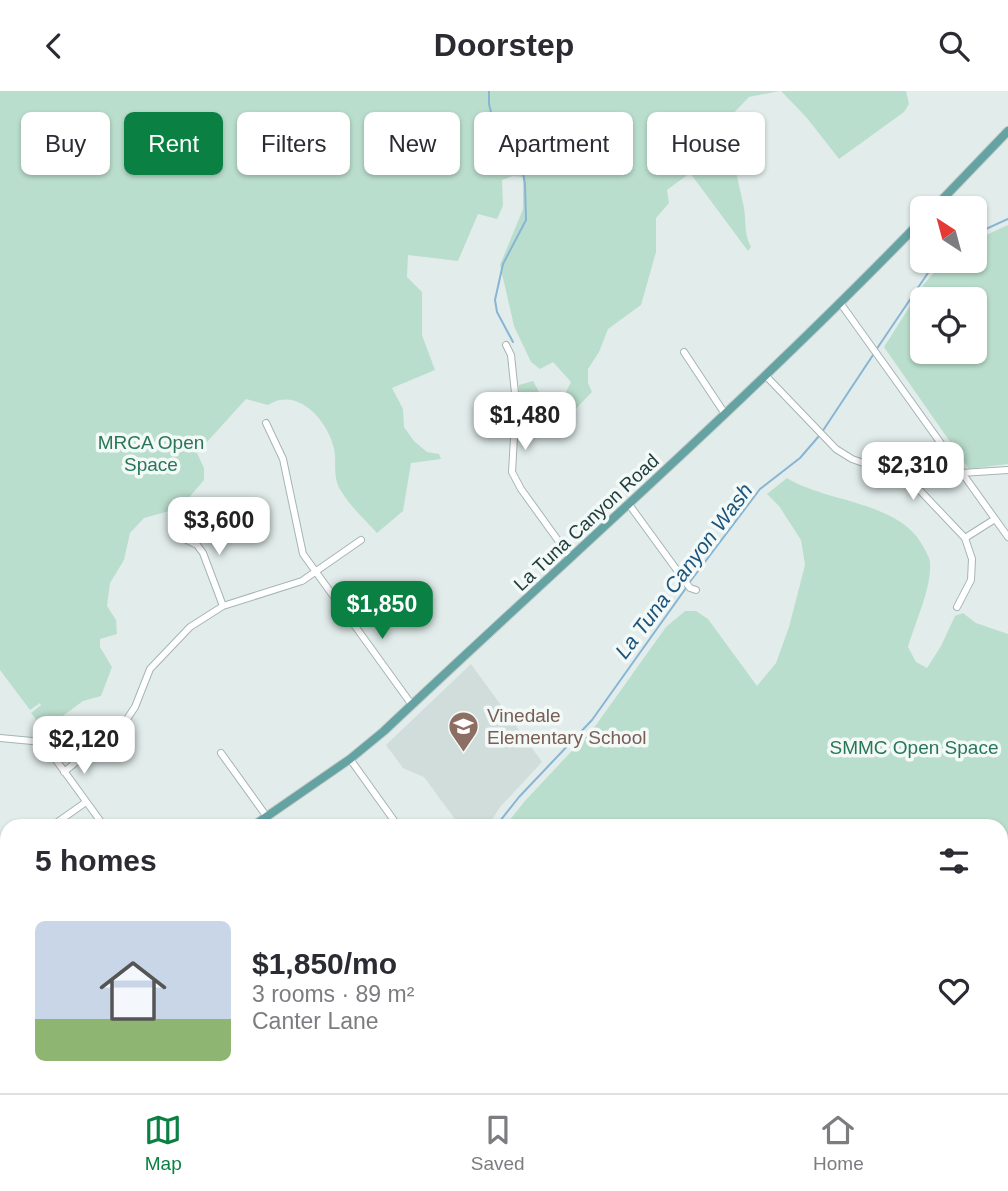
<!DOCTYPE html>
<meta charset="utf-8">
<style>
body{margin:0;font-family:Helvetica,sans-serif;background:#f2f2f3;color:#2b2b33;height:100vh;display:flex;flex-direction:column;font-size:26px;white-space:nowrap}
*{box-sizing:border-box;margin:0}
p{font-size:23px;color:#7c7c81}
.icon{flex:none;width:38px;height:38px;fill:none;stroke:currentColor;stroke-width:2;stroke-linecap:round;stroke-linejoin:round}
.map{position:relative;flex:1;overflow:hidden}
.side{position:absolute;left:0px;top:728px;width:1008px;height:275px;display:flex;flex-direction:column;background:#fff;border-radius:21px 21px 0 0;box-shadow:0 2px 5px #0004}
.side>*{flex:none}
.banner{position:absolute;left:21px;top:21px;width:966px;height:63px;display:flex;gap:14px}
.needle{width:46px;rotate:324deg}
.buttons{position:absolute;left:910px;top:105px;display:grid;gap:14px}
.buttons a{display:grid;place-items:center;width:77px;height:77px;border-radius:10px;background:#fff;box-shadow:0 2px 5px #0004;font-size:35px}
.price{position:absolute;translate:-50% -60px;padding:0 16px;border-radius:14px;background:#fff;color:#222;font-size:23px;line-height:46px;filter:drop-shadow(0 2px 4px #0008)}
.price::after{content:'';position:absolute;left:50%;top:42px;width:21px;height:16px;margin-left:-10px;background:inherit;clip-path:polygon(0 0,100% 0,50% 100%)}
.price.current{background:#0b8043;color:#fff}
ul{padding:0;list-style:none}
li{display:flex;align-items:center;gap:21px;height:175px;padding:0 35px}
li span{display:grid;place-items:center;flex:none;width:196px;height:140px;border-radius:10px;color:#555}
li>.icon{margin-inline-start:auto}
span .icon{width:84px;height:84px;fill:#fffc;stroke-width:1}
li b{font-size:30px}
h2{display:flex;justify-content:space-between;align-items:center;height:84px;padding:0 35px;font-size:30px}
.chip{padding:0 24px;border-radius:10px;background:#fff;box-shadow:0 2px 5px #0004;font-size:24px;line-height:63px}
.chip.current{background:#0b8043;color:#fff}
header{display:flex;justify-content:space-between;align-items:center;height:91px;padding:0 35px;background:#fff;font-size:32px;font-weight:600}
.tab-bar{display:flex;justify-content:space-around;align-items:center;height:98px;border-top:2px solid #e1e1e2;background:#fff;font-size:19px;color:#7c7c81}
.tab-bar a{display:grid;justify-items:center;gap:4px}
.tab-bar .current{color:#0b8043}
.map>svg:first-child{display:block}
</style>
<header><svg class="icon" aria-label="back" viewBox="0 0 24 24"><path d="M15 5l-7 7 7 7"/></svg>Doorstep<svg class="icon" aria-label="search" viewBox="0 0 24 24"><circle cx="10" cy="10" r="6"/><path d="M15 15l6 6"/></svg></header>
<div class="map">
<svg width="1008" height="1002" viewBox="0 0 1008 1002">
<rect width="100%" height="100%" fill="#e2edeb"/>
<path fill="#d0ddda" d="M471,573L542,671L500,716L488,735H460L424,686L403,677L386,654Z"/>
<path fill="#badecd" fill-rule="evenodd" d="M0,0H780L749,6L727,29C730,58 737,84 743,112C747,127 743,142 751,156L748,160L690,82L667,99L669,112L656,127V161L641,214L608,238L599,261L588,278V292L592,301L559,335V340L520,341L519,294L533,290L549,319L565,303L571,291L553,271L540,278L531,271L514,235L500,174L523,118V86L513,85L502,89L503,115L497,128L478,123L458,170L408,164L407,186L422,201V244L435,279L392,297L403,318L404,336L414,350L427,361L439,363L441,368L411,372L403,420L377,442C365,429 350,415 341,400C332,386 337,371 334,358C328,330 298,295 268,314L246,308L197,362L204,377V389L180,417L144,427L130,442L124,469L110,492L107,515L116,529L117,543L100,548V556L112,576L101,605L83,610L52,633L47,625L38,631L31,622L41,614L40,612L30,619L0,579Z
M781,0H906L909,13L904,21L839,68L807,27Z
M1008,134V373L969,378L884,256L924,193L944,170H975V149ZM922,208H975V261H922Z
M787,387C827,412 901,410 924,457C926,461 930,467 930,472C932,496 915,532 908,556L916,571L927,577L941,555L955,525L963,522L976,532L1008,543V1002H632L646,996H1001V735H505L524,711L596,634L666,536L685,520H696L708,528L757,595L776,572L789,536L805,474L801,449L779,415L767,403Z"/>
<path fill="#88b5d3" d="M65,648L81,650L84,654L64,666L55,654L57,649Z"/>
<g fill="none" stroke-linecap="round" stroke-linejoin="round">
<path stroke="#88b5d3" stroke-width="2" d="M489,0V13L493,30L506,56L521,71L525,93L526,129L503,173L495,209L497,221L513,251
M975,143L1008,128
M876,259L936,170
M822,341L873,264
M689,492L760,398L800,367L819,345
M496,735L519,706L592,629L686,497
M308,1002L314,996"/>
<defs>
<path id="minor" d="M841,213L1008,446
M506,254L511,264L516,312L512,381L521,398L570,466
M684,261L725,323
M766,285L836,358L852,368L909,388L965,447L972,468L971,489L957,516
M266,332L283,368L303,463L412,614
M961,382L1008,379
M628,412L690,497L696,499
M181,446L197,454L203,462L223,515
M965,447L995,428
M0,647L43,651L104,735
M221,662L267,726
M350,668L398,735
M64,681L125,631L135,616L150,578L190,536L223,515L302,490L361,449
M52,735L86,711
M0,771L7,767
M387,996L391,1002
M150,1002L159,996"/>
<path id="major" d="M934,117L1008,40
M253,735L350,668L384,640C564,470 750,307 922,129
M0,938L7,934"/>
</defs>
<use href="#minor" stroke="#a4b5b4" stroke-width="8"/>
<use href="#major" stroke="#c1c9c9" stroke-width="10"/>
<use href="#minor" stroke="#fff" stroke-width="6"/>
<use href="#major" stroke="#65a3a3" stroke-width="8"/>
</g>
<defs>
<symbol id="school-pin" viewBox="-11 -11 22 30"><path d="M0 17L-7.5 6A9.5 9.5 0 1 1 7.5 6Z" fill="#8d6e63" stroke="#f3f9f7"/><path d="M0-5L7-2L0 1L-7-2ZM-4 1L0 2.5L4 1V4Q0 6-4 4Z" fill="#fff"/></symbol>
</defs>
<g fill-rule="evenodd">
<use href="#school-pin" x="446" y="618" width="35" height="47"/>
</g>
<g text-anchor="middle" stroke-width="7" stroke-linejoin="round" paint-order="stroke">
<g font-size="19" fill="#2a765b" stroke="#f3f9f7">
<text x="151" y="358">MRCA Open<tspan x="151" dy="22">Space</tspan></text>
<text x="914" y="663">SMMC Open Space</text>
</g>
<g font-size="19" fill="#213e3e" stroke="#f3f9f7">
<text transform="translate(586 431) rotate(-43)" y="7">La Tuna Canyon Road</text>
</g>
<g font-size="19" fill="#785e54" stroke="#f3f9f7" text-anchor="start">
<text x="487" y="631">Vinedale<tspan x="487" dy="22">Elementary School</tspan></text>
</g>
<g font-size="21" font-style="italic" fill="#1a537c" stroke="#f3f9f7">
<text transform="translate(684 480) rotate(-53)" y="7">La Tuna Canyon Wash</text>
</g>
</g>
</svg>
<div class="buttons">
<a><svg class="needle" viewBox="-14 -14 28 28"><path d="M0-13l5 13h-10z" fill="#e53935"/><path d="M0 13l5-13h-10z" fill="#7c7c81"/></svg></a>
<a><svg class="icon" aria-label="locate" viewBox="0 0 24 24"><circle cx="12" cy="12" r="6"/><path d="M12 2v4M12 18v4M2 12h4M18 12h4"/></svg></a>
</div>
<b class="price" style="left:525px;top:361px">$1,480</b>
<b class="price" style="left:913px;top:411px">$2,310</b>
<b class="price" style="left:219px;top:466px">$3,600</b>
<b class="price current" style="left:382px;top:550px">$1,850</b>
<b class="price" style="left:84px;top:685px">$2,120</b>
<div class="banner">
<a class="chip">Buy</a>
<a class="chip current">Rent</a>
<a class="chip">Filters</a>
<a class="chip">New</a>
<a class="chip">Apartment</a>
<a class="chip">House</a>
</div>
<section class="side">
<h2>5 homes<svg class="icon" aria-label="filters" viewBox="0 0 24 24"><path d="M4 7h16M4 17h16"/><circle cx="9" cy="7" r="2"/><circle cx="15" cy="17" r="2"/></svg></h2>
<ul>
<li><span style="background:linear-gradient(#c9d6e8 70%,#8fb573 0)"><svg class="icon" aria-label="home" viewBox="0 0 24 24"><path d="M3 11l9-7 9 7M6 9v11h12V9"/></svg></span><div><b>$1,850/mo</b><p>3 rooms · 89 m²</p><p>Canter Lane</p></div><svg class="icon" aria-label="heart" viewBox="0 0 24 24"><path d="M12 20l-8-8c-3-5 5-10 8-4 3-6 11-1 8 4z"/></svg></li>
</ul>
</section>
</div>
<nav class="tab-bar">
<a class="current"><svg class="icon" aria-label="map" viewBox="0 0 24 24"><path d="M3 6l6-2 6 2 6-2v14l-6 2-6-2-6 2zM9 4v14M15 6v14"/></svg>Map</a>
<a><svg class="icon" aria-label="saved" viewBox="0 0 24 24"><path d="M7 4h10v16l-5-4-5 4z"/></svg>Saved</a>
<a><svg class="icon" aria-label="home" viewBox="0 0 24 24"><path d="M3 11l9-7 9 7M6 9v11h12V9"/></svg>Home</a>
</nav>
